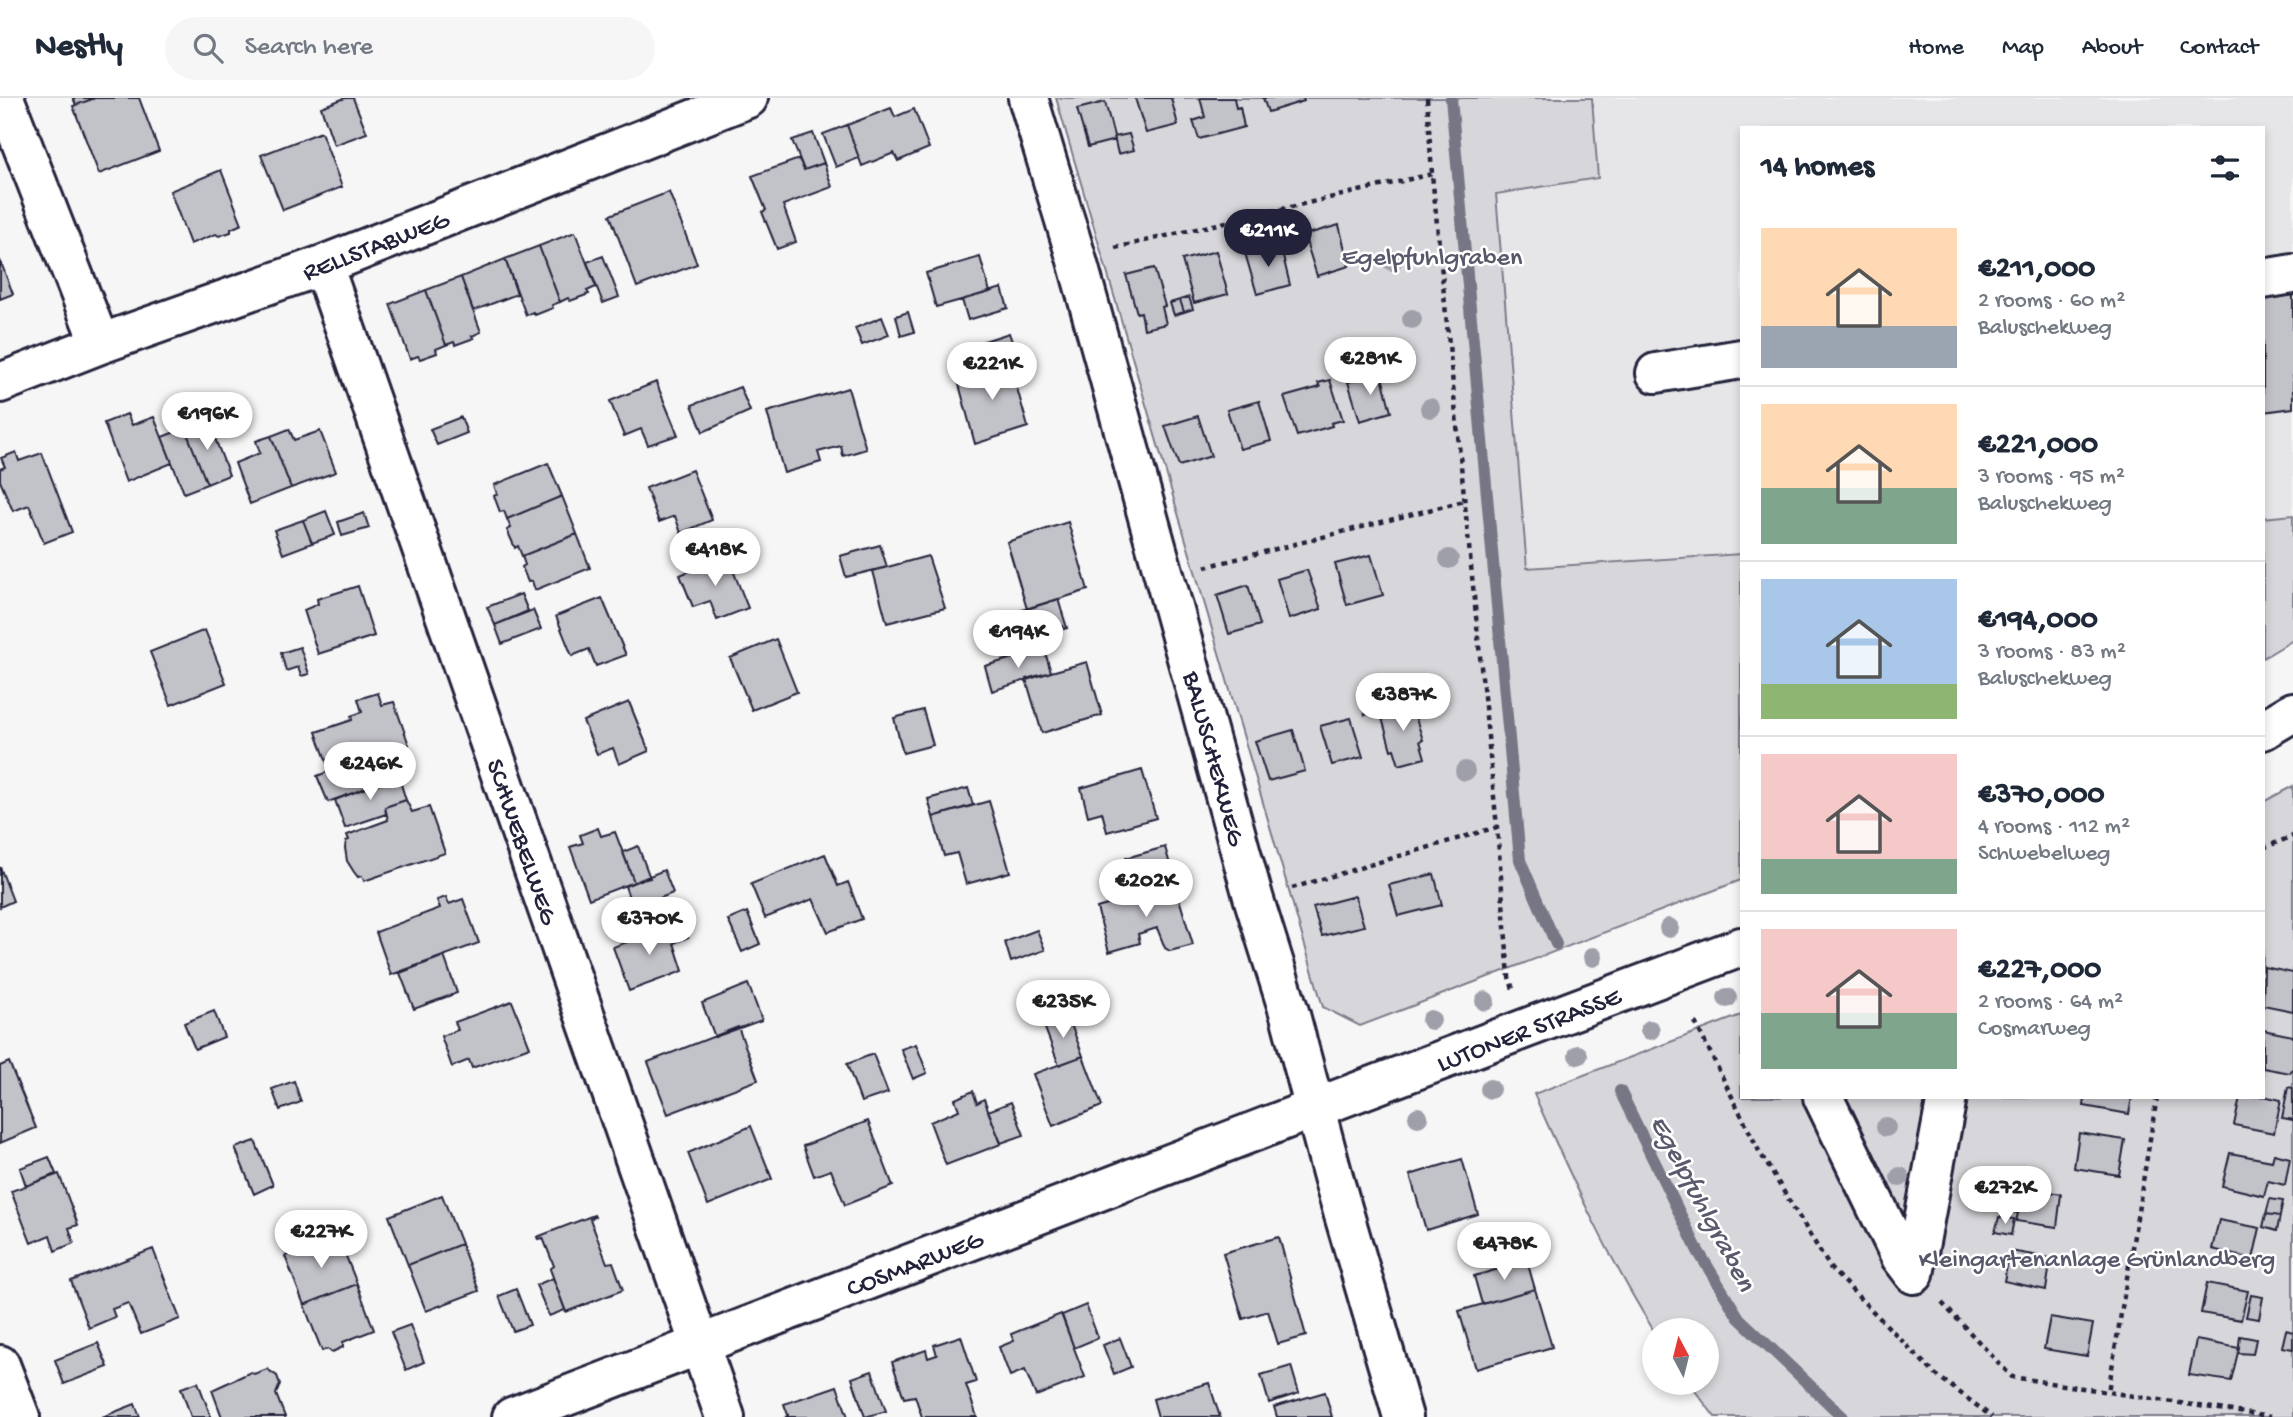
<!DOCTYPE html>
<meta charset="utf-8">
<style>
body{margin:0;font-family:"Gochi Hand",sans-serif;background:#f6f6f7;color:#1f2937;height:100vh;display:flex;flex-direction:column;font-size:26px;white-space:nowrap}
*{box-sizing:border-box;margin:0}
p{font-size:23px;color:#747a83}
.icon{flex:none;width:38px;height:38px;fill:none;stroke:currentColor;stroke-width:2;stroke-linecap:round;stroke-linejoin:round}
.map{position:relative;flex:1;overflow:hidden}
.side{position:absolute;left:1740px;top:28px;width:525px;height:973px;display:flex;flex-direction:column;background:#fff;border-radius:0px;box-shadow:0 4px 10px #0003}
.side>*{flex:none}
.needle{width:46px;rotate:353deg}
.tools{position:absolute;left:1642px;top:1220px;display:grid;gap:14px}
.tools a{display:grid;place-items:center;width:77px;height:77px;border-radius:50%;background:#fff;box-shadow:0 4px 10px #0003;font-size:35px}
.price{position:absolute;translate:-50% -60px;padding:0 16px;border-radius:24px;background:#fff;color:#222;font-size:23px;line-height:46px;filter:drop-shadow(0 2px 4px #0008)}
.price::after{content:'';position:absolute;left:50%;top:42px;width:21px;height:16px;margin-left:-10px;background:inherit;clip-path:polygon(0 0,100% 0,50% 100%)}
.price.on{background:#22223b;color:#fff}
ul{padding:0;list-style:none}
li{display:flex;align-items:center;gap:21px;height:175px;padding:0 21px}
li+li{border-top:2px solid #e0e1e3}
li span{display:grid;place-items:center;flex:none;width:196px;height:140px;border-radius:0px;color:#555}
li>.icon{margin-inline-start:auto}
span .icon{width:84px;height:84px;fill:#fffc;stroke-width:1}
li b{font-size:30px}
h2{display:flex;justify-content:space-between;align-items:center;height:84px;padding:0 21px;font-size:30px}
header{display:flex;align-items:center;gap:42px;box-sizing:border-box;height:98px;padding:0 35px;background:#fff;border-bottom:2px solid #e0e1e3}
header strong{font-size:33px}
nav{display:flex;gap:38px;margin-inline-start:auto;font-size:24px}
.search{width:490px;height:63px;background:#f6f6f7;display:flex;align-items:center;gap:18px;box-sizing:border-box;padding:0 24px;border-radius:38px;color:#747a83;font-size:26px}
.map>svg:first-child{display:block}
</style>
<header>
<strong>Nestly</strong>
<div class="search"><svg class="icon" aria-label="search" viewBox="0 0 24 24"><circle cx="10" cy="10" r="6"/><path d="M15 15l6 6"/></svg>Search here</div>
<nav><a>Home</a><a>Map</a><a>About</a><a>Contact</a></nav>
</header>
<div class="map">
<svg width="2293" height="1319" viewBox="0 0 2293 1319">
<rect width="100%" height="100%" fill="#f6f6f7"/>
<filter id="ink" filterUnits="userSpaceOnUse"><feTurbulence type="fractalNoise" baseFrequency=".0143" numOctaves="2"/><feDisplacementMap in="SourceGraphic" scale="14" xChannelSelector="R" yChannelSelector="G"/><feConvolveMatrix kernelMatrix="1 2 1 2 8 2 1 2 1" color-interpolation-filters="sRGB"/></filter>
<g filter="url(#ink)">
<path fill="#e6e6e9" d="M1592,0H2293V417L2263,420V30H1741V456L1528,470L1496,95L1598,80Z"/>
<path fill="#d7d7db" stroke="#7c7c8b" stroke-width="2" d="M1056,0H1592L1598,80L1496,96L1527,470L1741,456V782L1360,928L1323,909Z
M2293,417V542L2263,560V420Z
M2293,688V1319H1715L1689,1285L1706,1284V1232L1654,1233C1607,1157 1570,1077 1534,996L1741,917V999H2263V704Z"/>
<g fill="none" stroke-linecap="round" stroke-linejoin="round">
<path stroke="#767685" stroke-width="12" d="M1451,0L1520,762L1556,846
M1620,993L1698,1153L1739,1220L1843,1319"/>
</g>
<path fill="#c2c2c9" stroke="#22223b" stroke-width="2" d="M73,0H95L76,7Z
M95,0H139L159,53L99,76L73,8Z
M345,0H353L367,35L334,47L321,9Z
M1135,0H1171L1178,27L1146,35Z
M1200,0H1234L1236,10L1240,9L1244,29L1199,41L1193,23L1205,19Z
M1263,0H1303L1304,3L1268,14Z
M1105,4L1115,42L1088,49L1077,11Z
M891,10L895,19L914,11L929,50L898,63L894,55L862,68L847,27Z
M847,27L859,60L836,69L823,36Z
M321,34L342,89L283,112L261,57Z
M813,35L824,65L804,72L792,42Z
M1129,36L1134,52L1118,56L1114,39Z
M799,61L804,72L824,65L832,89L783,107L796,144L777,151L762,114L766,112L752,78Z
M221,72L242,126L231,131V134L219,138L216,136L190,146L170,93Z
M669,94L697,166L637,189L610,117Z
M1339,127L1349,168L1317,178L1304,137Z
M575,134L596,189L587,193L589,196L570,203L568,200L560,204L539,148Z
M1280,146L1290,187L1257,196L1245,155Z
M539,148L560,204L552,207L553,210L535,217L533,214L526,217L505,161Z
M1216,153L1228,196L1194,205L1182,162Z
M603,158L619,199L603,205L587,164Z
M980,159L990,194L936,209L926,175Z
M505,161L517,196L473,213L461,179Z
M0,162L13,196L0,201Z
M1154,170L1165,208L1162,209L1166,226L1144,231L1141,214L1137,215L1126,177Z
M461,179L481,234L472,238L474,240L455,247L454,244L446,247L426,192Z
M1002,190L1008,210L968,222L962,202Z
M426,192L446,247L436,251L437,255L420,261L418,258L410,261L390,206Z
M2293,197V310L2263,314V201Z
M1189,199L1193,211L1184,214L1180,202Z
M1180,202L1184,214L1174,217L1170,205Z
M908,214L914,234L901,238L896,218Z
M882,219L889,237L862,247L855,230Z
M1009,235L1015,252L1004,255L1007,263L989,269L986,260L981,264L975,246Z
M1009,262L1028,329L975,346L957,279Z
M1381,275L1391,314L1360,323L1348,284Z
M1330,282L1343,322L1331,325L1332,328L1297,338L1284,299L1320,289L1318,285Z
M656,284L678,337L648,347L641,331L624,338L610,303Z
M740,289L750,313L703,334L692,307Z
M848,290L866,351L843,358L841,348L818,354L821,364L784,375L767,314Z
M1259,303L1271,343L1240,351L1227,312Z
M127,316L132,327L154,319L172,365L126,384L104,325Z
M1198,318L1211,358L1179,368L1165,328Z
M461,319L467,335L437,347L430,331Z
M208,322L229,377L207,386L185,330Z
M185,330L207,386L184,395L162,339Z
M289,331L294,342L320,333L336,374L291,390L271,338Z
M271,338L291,390L250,406L235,365L260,355L256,343Z
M16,354L19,363L42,355L72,434L44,445L29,407L13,413L0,383V371L5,369L1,360Z
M548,365L562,398L507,421L504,413L500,414L494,398L497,396L494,387Z
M692,372L712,422L681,435L675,418L659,424L646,390Z
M562,398L577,436L522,458L518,448L515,450L507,432L511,430L507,421Z
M326,413L335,437L312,445L303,422Z
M364,415L369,430L342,438L338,424Z
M303,422L312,445L283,456L274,432Z
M1068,424L1088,492L1027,511L1007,444Z
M577,436L590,470L535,492L532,483L528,484L522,469L525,467L522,458Z
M880,447L887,469L846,479L840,458Z
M727,457L748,510L717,522L710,503L693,509L680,477Z
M1371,457L1383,497L1347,507L1335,466Z
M928,458L945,510L887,525L873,473Z
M1307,472L1321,511L1289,521L1277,481Z
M1248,487L1260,527L1229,536L1217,497Z
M358,488L374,538L318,556L304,512L318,506L317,501Z
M521,496L528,513L495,527L487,509Z
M602,500L626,557L596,568L589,551L572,558L556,518Z
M1058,501L1067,530L1064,531L1063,528L1021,540L1013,515Z
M533,512L541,531L502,546L495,527Z
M205,532L226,585L171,607L150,554Z
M776,541L797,594L752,612L730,560Z
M300,549L309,576L301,578L298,569L286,573L281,555Z
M1044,551L1051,574L992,593L985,568Z
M1087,564L1102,617L1042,635L1026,581Z
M378,595L382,607L394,604L409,647L366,661L365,659L330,673L316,634L352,622L351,618L362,614L358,601Z
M1372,597L1377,613L1365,617L1360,600Z
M629,604L649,653L619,666L613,650L597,656L583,623Z
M1411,605L1423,642L1420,643L1425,660L1399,667L1394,651L1391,652L1380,613Z
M923,612L933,647L903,655L894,620Z
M1351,620L1363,659L1332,667L1320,628Z
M1293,632L1305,673L1268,683L1255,643Z
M365,659L366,661L370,659L380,685L328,704L317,678Z
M1142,672L1156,720L1107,734L1102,714L1088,718L1081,690Z
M398,677L406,702L385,709L386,716L345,730L335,702Z
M968,690L973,707L933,719L928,701Z
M406,702L412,714L429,709L445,755L364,783L362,778L358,779L354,774L347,763L345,750L346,743L349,742L347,737L388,722L385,709Z
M989,703L1010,774L966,786L957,755L944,758L933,719Z
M598,730L601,738L615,734L634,784L589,801L570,749L583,745L580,737Z
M638,748L650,780L634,784L623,754Z
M1165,749L1171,770L1132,782L1126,760Z
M825,756L838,788L848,784L862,821L828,834L813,801L765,820L751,786Z
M0,769L13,803L0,809Z
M664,772L673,795L633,811L625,788Z
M1434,776L1442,807L1398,818L1389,787Z
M1174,784L1193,847L1170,853L1165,850L1157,830L1138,836L1140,845L1109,854L1097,810L1128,801L1127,797Z
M1355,798L1364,828L1322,838L1313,809Z
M446,799L449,806L463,801L479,845L391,877L376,834L440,810L437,802Z
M747,814L760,846L742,854L728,822Z
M664,819L667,828L638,840L634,830Z
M667,828L671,839L685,834L688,839L674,845L683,873L629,893L613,849L630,843L627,835L635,831L638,840Z
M1037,832L1045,852L1011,864L1005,844Z
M444,858L457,895L414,911L400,875Z
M2264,869L2293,875V913L2263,907Z
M748,886L762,922L715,939L702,905Z
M512,903L530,949L472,970L469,962L452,969L441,938L458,932L455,924Z
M214,913L224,939L195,951L184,925Z
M1067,916L1083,958L1059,967L1043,925Z
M738,929L758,982L668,1016L648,964Z
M2263,932L2293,938V970L2290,975L2263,970Z
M916,946L927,975L913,981L901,951Z
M873,956L888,995L861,1004L847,966Z
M1083,958L1102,1008L1053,1028L1033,976Z
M9,964L36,1030L0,1045V968Z
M294,983L301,1004L280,1012L272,991Z
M2288,989L2293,990V1022L2282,1020Z
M973,993L977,1005L984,1001L1001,1046L946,1067L930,1024L959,1012L955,1001Z
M2263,998L2281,1002L2274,1035L2234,1027L2240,999Z
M2085,999H2132L2129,1016L2084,1008Z
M1011,1004L1024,1037L1001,1045L988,1013Z
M868,1023L893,1088L845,1107L831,1072L814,1078L803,1048Z
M751,1028L772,1081L708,1107L688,1055Z
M2079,1035L2125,1042L2119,1077L2074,1070Z
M255,1043L273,1087L254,1096L235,1050Z
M2230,1055L2272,1063L2274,1056L2290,1060L2285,1087L2268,1083L2264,1098L2222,1088Z
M49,1059L56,1076L26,1088L20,1070Z
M1462,1061L1478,1116L1426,1132L1410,1077Z
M59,1076L78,1127L69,1130L74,1145L55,1153L50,1137L31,1145L11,1093Z
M2006,1080L2022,1084V1089L2061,1096L2057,1129L2016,1123L2018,1115L2000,1112Z
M442,1097L461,1146L408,1167L389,1118Z
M2270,1101L2283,1103L2280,1118L2266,1116Z
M2266,1116L2280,1118L2277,1133L2263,1129Z
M594,1117L595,1119L590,1121L607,1165L613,1164L623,1192L566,1214L550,1171L554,1168L543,1140L538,1141L537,1139Z
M1999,1119L2014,1121L2011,1137L1995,1134Z
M2219,1122L2260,1130L2253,1161L2212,1151Z
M338,1138L357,1186L304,1207L285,1158Z
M1279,1139L1306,1238L1278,1246L1268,1213L1243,1221L1223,1155Z
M461,1146L479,1193L426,1213L408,1167Z
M153,1151L180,1221L141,1236L128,1205L112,1211L115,1219L89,1230L71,1183Z
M2010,1153L2051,1160L2046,1192L2004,1183Z
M1527,1163L1535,1191L1482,1206L1474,1178Z
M553,1180L565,1212L549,1218L536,1187Z
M2207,1185L2248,1193L2241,1222L2201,1215Z
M357,1186L374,1232L343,1244V1249L332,1254L327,1251L322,1253L304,1207Z
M516,1191L530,1227L513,1233L499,1198Z
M1535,1191L1552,1249L1476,1271L1459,1213Z
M2251,1197L2263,1199L2259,1221L2246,1219Z
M1086,1207L1098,1240L1074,1250L1062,1217Z
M1061,1216L1085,1279L1036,1298L1025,1272L1010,1278L999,1249L1014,1243L1011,1236Z
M2050,1219L2093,1226L2087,1258L2044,1251Z
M410,1227L424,1264L406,1272L391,1234Z
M2286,1232L2293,1234V1251L2282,1249Z
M961,1238L976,1284L966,1287L977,1319H922L915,1298L904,1300L892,1264L926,1252L928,1260L937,1257L934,1247Z
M2240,1238L2256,1241L2253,1256L2238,1255Z
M1120,1240L1131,1269L1114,1276L1103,1247Z
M2196,1242L2239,1250L2231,1283L2189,1277Z
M98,1245L108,1269L64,1286L55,1262Z
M1291,1268L1299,1295L1269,1305L1261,1277Z
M267,1271L277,1278L280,1286L276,1296L285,1319H222L212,1292L251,1274L254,1276Z
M872,1273L886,1313L865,1319L852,1280Z
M198,1284L211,1319H191L181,1290Z
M1209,1285L1220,1319H1158L1153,1301Z
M837,1288L848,1319H786L788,1317L784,1306Z
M1325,1294L1332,1319H1277L1274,1309Z
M135,1306L140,1319H102Z"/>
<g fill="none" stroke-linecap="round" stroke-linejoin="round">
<defs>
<path id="minor" d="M4,0L100,246
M1028,0L1076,159L1254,802L1290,917L1335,1086L1403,1319
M323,167L725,1319
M2263,181L2293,176
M1656,275L1741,261
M0,285L100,246L323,167L748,0
M2263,632L2293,614
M1823,999L1901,1159L1914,1176
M1914,1176L1947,999
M0,1267L20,1319
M512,1319L1315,1010L1741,849"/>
</defs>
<use href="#minor" stroke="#22223b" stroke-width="44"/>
<path stroke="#22223b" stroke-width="4.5" stroke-dasharray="5 5" stroke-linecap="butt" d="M1427,0L1432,76L1497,729L1509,879L1514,894
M1115,150L1432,76
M1205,469L1464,403
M2263,750L2293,738
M1292,790L1497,729
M1695,924L1759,1053L1831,1171L1935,1276L1992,1319
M2157,999L2108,1294L2271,1319
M1942,1205L2012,1279L2108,1294"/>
<use href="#minor" stroke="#fff" stroke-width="38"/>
</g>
<g fill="#9f9faa">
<circle cx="1392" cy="163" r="10"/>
<circle cx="1412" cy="221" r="10"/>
<circle cx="1430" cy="310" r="10"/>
<circle cx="1449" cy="461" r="10"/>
<circle cx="1465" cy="673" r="10"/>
<circle cx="1669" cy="830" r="10"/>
<circle cx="1593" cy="859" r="10"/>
<circle cx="1727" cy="900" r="10"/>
<circle cx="1485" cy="903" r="10"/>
<circle cx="1431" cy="922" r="10"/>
<circle cx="1650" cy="932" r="10"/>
<circle cx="1578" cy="957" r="10"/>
<circle cx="1490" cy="991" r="10"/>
<circle cx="1418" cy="1019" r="10"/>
<circle cx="1886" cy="1029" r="10"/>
<circle cx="1900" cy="1079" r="10"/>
</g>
</g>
<g text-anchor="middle" stroke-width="5" stroke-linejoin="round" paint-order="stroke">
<g font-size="26" fill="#22223b" stroke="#fff">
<text transform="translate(375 146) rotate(-21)" y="9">RELLSTABWEG</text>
<text transform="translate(1216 660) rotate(75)" y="9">BALUSCHEKWEG</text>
<text transform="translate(524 743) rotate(71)" y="9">SCHWEBELWEG</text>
<text transform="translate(1528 930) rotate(-21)" y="9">LUTONER STRASSE</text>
<text transform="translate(914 1164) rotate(-21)" y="9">COSMARWEG</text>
</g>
<g font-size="26" fill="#58586b" stroke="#fff">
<text x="1432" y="166">Egelpfuhlgraben</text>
<text x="2097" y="1168">Kleingartenanlage Grünlandberg</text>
</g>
<g font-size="28" font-style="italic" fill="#5a5a6d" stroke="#fff">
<text transform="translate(1705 1104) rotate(62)" y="10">Egelpfuhlgraben</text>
</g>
</g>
</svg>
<div class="tools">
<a><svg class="needle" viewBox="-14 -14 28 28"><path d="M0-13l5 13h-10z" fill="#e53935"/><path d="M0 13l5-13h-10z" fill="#747a83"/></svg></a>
</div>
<b class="price on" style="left:1268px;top:171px">€211K</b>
<b class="price" style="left:1370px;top:299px">€281K</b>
<b class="price" style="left:992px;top:304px">€221K</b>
<b class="price" style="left:207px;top:354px">€196K</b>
<b class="price" style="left:715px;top:490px">€418K</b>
<b class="price" style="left:1018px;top:572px">€194K</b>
<b class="price" style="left:1403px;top:635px">€387K</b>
<b class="price" style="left:370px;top:704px">€246K</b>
<b class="price" style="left:1146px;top:821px">€202K</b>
<b class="price" style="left:649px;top:859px">€370K</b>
<b class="price" style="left:1063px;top:942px">€235K</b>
<b class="price" style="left:2005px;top:1128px">€272K</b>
<b class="price" style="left:321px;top:1172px">€227K</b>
<b class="price" style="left:1504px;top:1184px">€478K</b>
<section class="side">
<h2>14 homes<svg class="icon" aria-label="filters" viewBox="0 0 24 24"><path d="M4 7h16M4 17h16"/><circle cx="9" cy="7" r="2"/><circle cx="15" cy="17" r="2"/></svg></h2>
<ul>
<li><span style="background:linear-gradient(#ffd9b3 70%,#9aa5b1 0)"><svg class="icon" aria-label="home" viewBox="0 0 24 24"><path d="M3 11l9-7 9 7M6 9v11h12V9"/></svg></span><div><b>€211,000</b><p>2 rooms · 60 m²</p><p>Baluschekweg</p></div></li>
<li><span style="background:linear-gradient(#ffd9b3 60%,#7fa58c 0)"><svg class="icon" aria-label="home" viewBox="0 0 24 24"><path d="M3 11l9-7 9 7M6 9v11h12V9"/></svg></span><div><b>€221,000</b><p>3 rooms · 95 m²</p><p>Baluschekweg</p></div></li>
<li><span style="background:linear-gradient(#a9c7e8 75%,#8fb573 0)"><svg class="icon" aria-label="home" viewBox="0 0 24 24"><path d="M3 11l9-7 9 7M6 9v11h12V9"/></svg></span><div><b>€194,000</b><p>3 rooms · 83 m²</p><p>Baluschekweg</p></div></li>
<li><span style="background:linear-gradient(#f6c9c9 75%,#7fa58c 0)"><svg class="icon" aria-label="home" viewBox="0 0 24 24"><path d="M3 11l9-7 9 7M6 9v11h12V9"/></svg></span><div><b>€370,000</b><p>4 rooms · 112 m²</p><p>Schwebelweg</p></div></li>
<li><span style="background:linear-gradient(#f6c9c9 60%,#7fa58c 0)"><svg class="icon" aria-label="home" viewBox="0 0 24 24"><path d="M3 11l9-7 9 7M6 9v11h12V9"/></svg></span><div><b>€227,000</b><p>2 rooms · 64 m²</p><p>Cosmarweg</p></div></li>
</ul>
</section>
</div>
